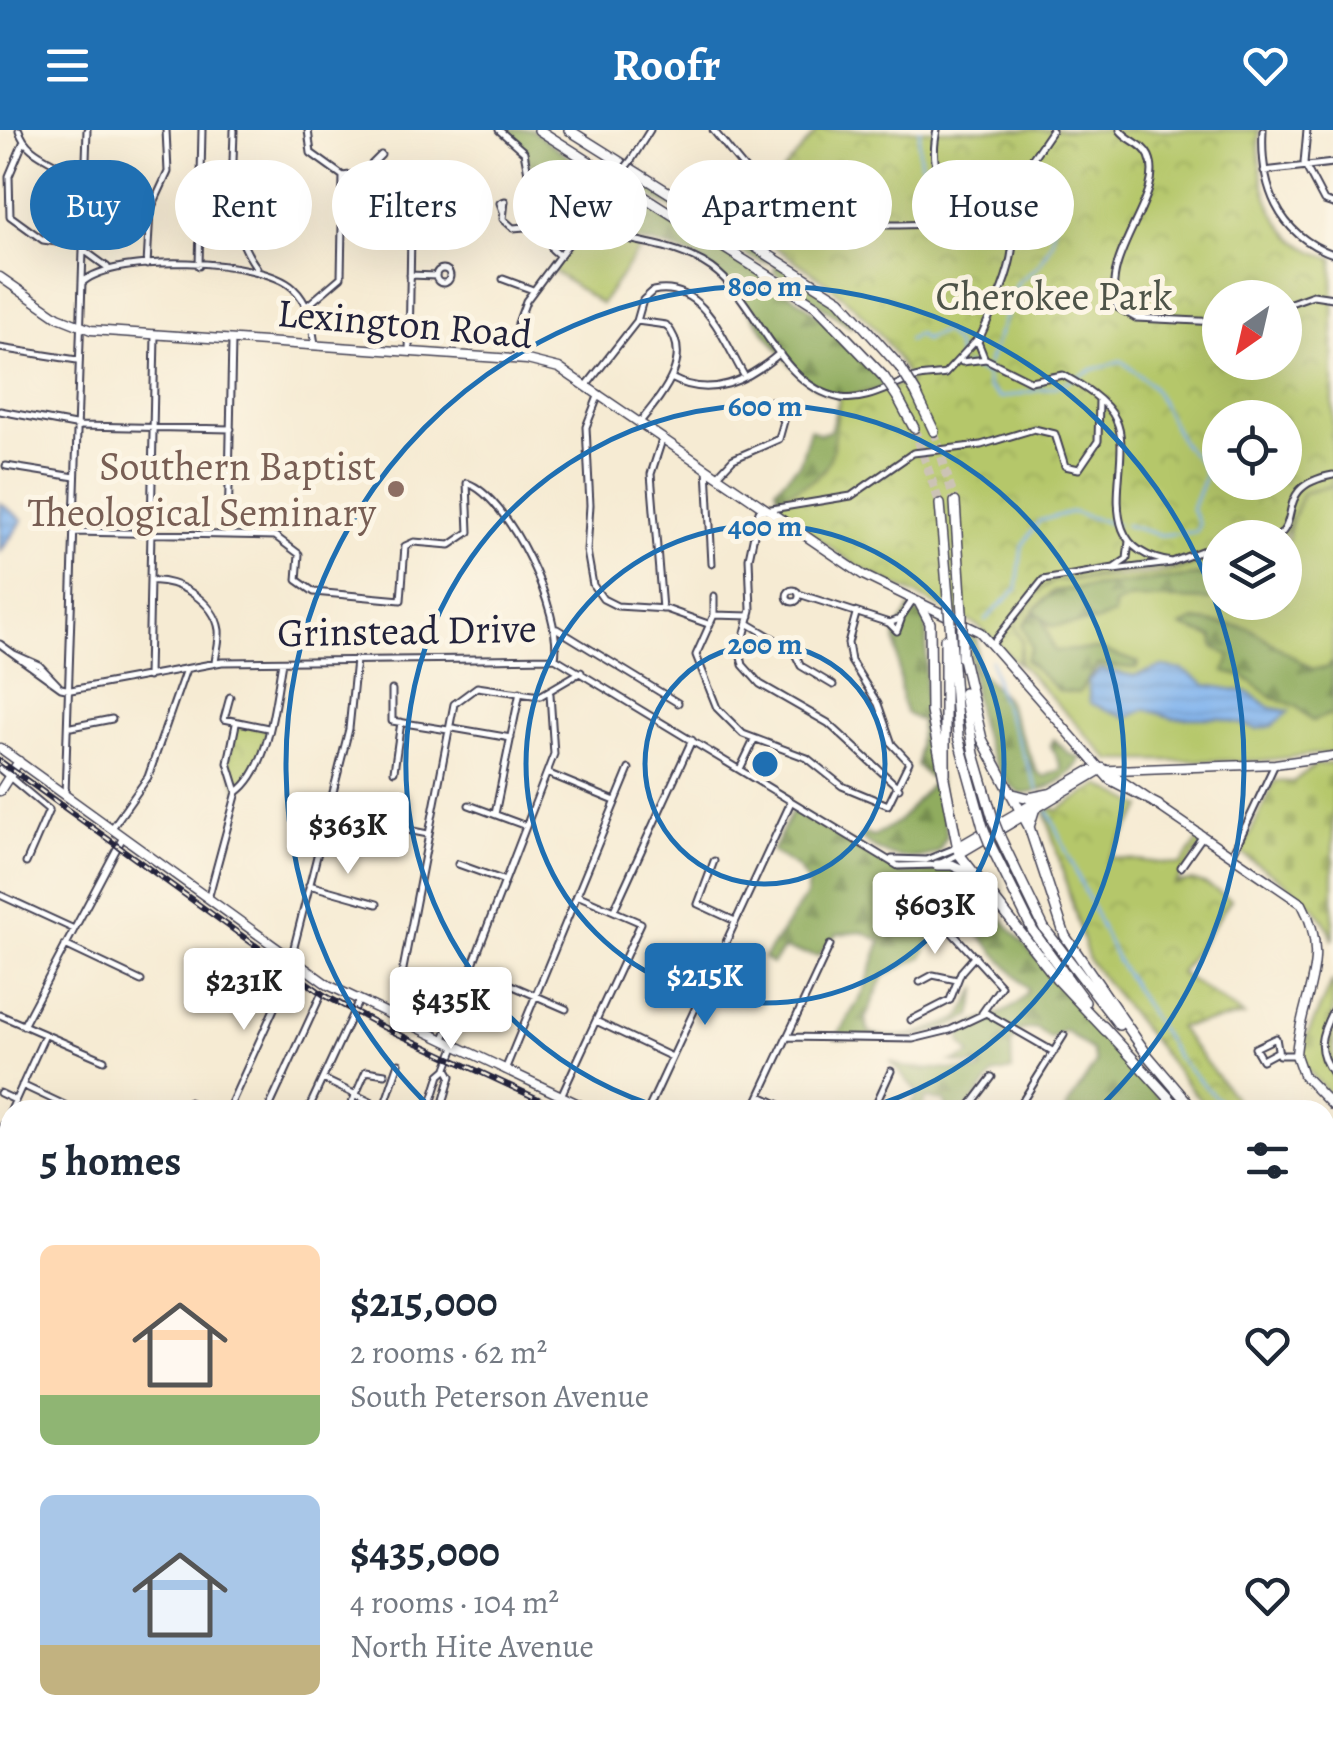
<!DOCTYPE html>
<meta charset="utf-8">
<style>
body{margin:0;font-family:Alegreya,serif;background:#f6f6f7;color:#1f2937;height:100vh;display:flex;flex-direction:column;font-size:38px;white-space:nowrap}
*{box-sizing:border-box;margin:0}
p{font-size:32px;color:#747a83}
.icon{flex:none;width:55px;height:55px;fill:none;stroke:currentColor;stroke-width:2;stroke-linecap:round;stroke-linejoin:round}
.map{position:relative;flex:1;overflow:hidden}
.details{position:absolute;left:0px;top:970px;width:1335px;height:642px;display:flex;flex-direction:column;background:#fff;border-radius:30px 30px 0 0;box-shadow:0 10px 40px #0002}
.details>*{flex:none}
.top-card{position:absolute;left:30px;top:30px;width:1275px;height:90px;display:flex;gap:20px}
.needle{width:65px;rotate:214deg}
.buttons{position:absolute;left:1202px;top:150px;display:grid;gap:20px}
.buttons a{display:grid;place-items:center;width:100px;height:100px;border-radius:50%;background:#fff;box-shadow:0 10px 40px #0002;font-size:50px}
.price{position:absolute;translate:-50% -85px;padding:0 22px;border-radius:10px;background:#fff;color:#222;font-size:32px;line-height:65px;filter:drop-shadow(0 2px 5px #0008)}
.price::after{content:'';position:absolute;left:50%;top:60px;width:30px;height:22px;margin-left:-15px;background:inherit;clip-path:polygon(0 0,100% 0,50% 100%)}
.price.selected{background:#1f6fb2;color:#fff}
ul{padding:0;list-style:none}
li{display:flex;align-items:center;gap:30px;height:250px;padding:0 40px}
li span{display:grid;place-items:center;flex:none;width:280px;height:200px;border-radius:15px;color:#555}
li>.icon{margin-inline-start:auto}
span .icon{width:120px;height:120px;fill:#fffc;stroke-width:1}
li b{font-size:42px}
h2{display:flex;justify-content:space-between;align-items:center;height:120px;padding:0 40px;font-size:42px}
.chip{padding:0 35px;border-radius:45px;background:#fff;box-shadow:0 10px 40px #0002;font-size:35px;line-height:90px}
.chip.selected{background:#1f6fb2;color:#fff}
header{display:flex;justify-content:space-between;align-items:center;height:130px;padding:0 40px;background:#1f6fb2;color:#fff;font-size:45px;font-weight:700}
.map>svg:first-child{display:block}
</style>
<header><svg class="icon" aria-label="menu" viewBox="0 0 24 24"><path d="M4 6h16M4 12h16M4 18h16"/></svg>Roofr<svg class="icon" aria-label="heart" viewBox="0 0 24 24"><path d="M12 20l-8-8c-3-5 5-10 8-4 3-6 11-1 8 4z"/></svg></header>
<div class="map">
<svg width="1333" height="1611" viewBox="0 0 1333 1611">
<defs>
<pattern id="forest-firs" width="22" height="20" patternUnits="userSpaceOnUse" patternTransform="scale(2.5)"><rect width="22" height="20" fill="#90ac5e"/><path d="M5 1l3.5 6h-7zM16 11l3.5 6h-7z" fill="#758c4f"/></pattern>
<pattern id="cemetery-stones" width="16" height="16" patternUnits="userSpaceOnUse" patternTransform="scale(2.5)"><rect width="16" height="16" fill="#b5c76a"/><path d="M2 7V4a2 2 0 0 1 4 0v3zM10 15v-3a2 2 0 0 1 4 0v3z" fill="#9bab5d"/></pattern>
<pattern id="park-crowns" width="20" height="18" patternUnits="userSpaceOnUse" patternTransform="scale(2.5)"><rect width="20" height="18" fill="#b5c76a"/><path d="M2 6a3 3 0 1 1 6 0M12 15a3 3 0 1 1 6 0" fill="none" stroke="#9bab5d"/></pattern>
<pattern id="water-rules" width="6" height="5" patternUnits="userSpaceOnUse" patternTransform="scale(2.5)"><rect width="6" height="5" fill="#81b4ee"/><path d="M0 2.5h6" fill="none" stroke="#6f9acd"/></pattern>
</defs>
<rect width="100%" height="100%" fill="#fcf5e5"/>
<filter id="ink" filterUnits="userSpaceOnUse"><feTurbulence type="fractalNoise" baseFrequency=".01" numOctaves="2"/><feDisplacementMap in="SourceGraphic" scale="20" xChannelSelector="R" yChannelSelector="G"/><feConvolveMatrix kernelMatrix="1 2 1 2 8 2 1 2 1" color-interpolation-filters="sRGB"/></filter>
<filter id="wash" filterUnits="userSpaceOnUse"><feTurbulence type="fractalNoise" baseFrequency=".0048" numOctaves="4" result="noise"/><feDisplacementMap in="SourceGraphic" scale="40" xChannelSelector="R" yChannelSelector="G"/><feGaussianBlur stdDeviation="2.25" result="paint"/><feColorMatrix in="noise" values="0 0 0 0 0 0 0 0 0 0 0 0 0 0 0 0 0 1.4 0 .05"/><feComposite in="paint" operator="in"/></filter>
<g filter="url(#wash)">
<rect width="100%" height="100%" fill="#f6ebd3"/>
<path fill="#b5c76a" stroke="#6c7452" stroke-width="2.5" d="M580,106L641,117L601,174L552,140Z
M1333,355V622L1259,631L1110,630L1019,533L1022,512L1014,494L1042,458L1054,451C1105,446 1175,451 1220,424V472H1285C1285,431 1284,400 1303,363Z"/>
<path fill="url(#forest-firs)" stroke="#59674c" stroke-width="2.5" d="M502,0H532L607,55L560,121L554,118L569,88L561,72L545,62L544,52L532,46L525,19Z
M626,45L752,118L769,132C743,132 723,102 700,92C674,80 648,66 622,50Z
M614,60C710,114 821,164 885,257C872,262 855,269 841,267C780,255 750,156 693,127C662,111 622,112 589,99V90Z
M776,133L814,156L851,188V197L774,142Z
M839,270L896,276L811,355L779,366L776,358L800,333L810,299L820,304L830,301Z
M1220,435V470L1131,468L1114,475V485L1095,492L1051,496L1034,480L1054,461L1204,445Z
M910,478L925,487L927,497L925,567L947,706L938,722C911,734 882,727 861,708L864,703L873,707L899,691L934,651L917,636L921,592L906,583L902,573L895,504Z
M1032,483L1042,487L1054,521L1098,519L1139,533L1136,538L1097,535L1079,563L1059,561L1025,530L1032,518L1023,495Z
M1195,490L1249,498L1312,539L1327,538L1333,532V583L1312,591L1296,576L1272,567L1245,547L1225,542L1230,526L1214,517L1213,507L1181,496Z
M968,503L977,509L976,538L1005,568L1037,642L1044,647L1062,639L1050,615L1054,609L1069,624L1081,628C1072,648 1044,663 1021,664C977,633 971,552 968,503Z
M793,680L902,744L953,739L962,743L1169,980H1065L1096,933L1092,921L1065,900L1051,909L1036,898L1021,900L1011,913L1012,940L994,944L966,980H947L945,971L926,968L921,980H909L918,963L890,931L903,937L980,941L983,937L952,932L971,925L961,912V899C983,886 1015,886 1028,860L958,780L945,782L922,827L884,846L865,889L869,902C896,915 934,899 960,888L978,857L971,886C930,913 883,908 836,908L862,865L881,811L863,802L837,804L818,826L783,819L772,834L764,828L806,766L808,753L797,737L772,721Z
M1325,1156L1333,1164V1267H1325Z"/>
<path fill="url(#cemetery-stones)" stroke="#6c7452" stroke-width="2.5" d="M1333,633V811C1321,769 1274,747 1241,723L1275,651L1293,652L1315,635Z
M1333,850V969L1301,932V918Z"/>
<path fill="url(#park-crowns)" stroke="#6c7452" stroke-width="2.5" fill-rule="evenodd" d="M818,0H1259C1257,55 1271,113 1333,128V355L1303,363L1284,407L1220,408V424L1204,434L1054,451L1042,458L1014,494L1022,512L1017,533L980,497L857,436L764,371C837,345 831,340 839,267L910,253C876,177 806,139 740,93ZM1220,168H1285V232H1220ZM1220,288H1285V352H1220Z
M236,594L268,598L257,634L238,662L228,630Z
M1100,655L1143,677L1109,727L1181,735L1199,709L1204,713L1175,754C1200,746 1210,757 1231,770L1180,843L1244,886L1178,897L1244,980H1208L1089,831L1045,681L1053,678L1056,681Z
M1333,1012V1120L1325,1111V1020Z"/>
<path fill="url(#water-rules)" stroke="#526b94" stroke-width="2.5" d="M0,373L23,390L0,422Z
M1161,537L1183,540L1206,555L1247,562L1271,578L1289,581L1272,596L1257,599L1220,588H1173L1145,579L1127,588L1090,573L1088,551L1100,539L1134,546Z"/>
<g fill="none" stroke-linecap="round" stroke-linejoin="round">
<path stroke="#81b4ee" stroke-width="2.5" d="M920,0C913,49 941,86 994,73
M1001,70L1050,56L1056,60L1052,112L1038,136L1018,152L985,241L988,257L1000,268L1058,256L1091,240L1122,231L1153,257L1183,314L1202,335L1205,346L1192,379L1199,394L1196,402L1160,405L1125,395
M908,210L918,204L924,210L944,201L956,216L959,229
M965,235L985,244
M985,490L1017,459L1022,416L1039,391L1071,382L1117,395
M991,530L998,562L1038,661
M1048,681L1115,827L1177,927L1228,980
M1325,1090L1333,1099"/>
</g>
</g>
<g filter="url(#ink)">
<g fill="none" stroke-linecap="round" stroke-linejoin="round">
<path stroke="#ccc3b5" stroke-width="9" stroke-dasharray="9 4.5" stroke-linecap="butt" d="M914,298L940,374
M934,301L955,372"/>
<defs>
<path id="minor" d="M19,0C27,29 65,31 82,54
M234,0C233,48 226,97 257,138
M499,0L524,22L531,59L548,95L552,119L560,126
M713,0C731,21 748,46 769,64C813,100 881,96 934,94C962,93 983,81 1011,89
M937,0C926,52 949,60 994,58
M1120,0C1128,11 1143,13 1149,26C1167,66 1098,126 1117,177L1136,188L1220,192
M1263,0C1260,55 1277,104 1333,124
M1307,0L1304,33L1324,71L1333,74
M23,13L9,46L10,86L43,110L84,116
M632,29L650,0
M1264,41L1333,33
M343,46L363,43L381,25
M994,58L1026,38L1052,0
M980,60C1044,90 998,166 978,212L984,227
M503,81L500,73L505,71L503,89L513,98L548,95
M579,100C620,109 677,113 712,138C759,172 777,256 841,268C866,272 891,255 915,248C925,245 935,246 945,244L981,205
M85,121L107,137
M147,135L150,81L168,42L166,0
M199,136L202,0
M436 146a7 7 0 1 1 14 0a7 7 0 1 1-14 0Z
M410,145L436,146
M503,149L533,160
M83,152C115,123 261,128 293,158C310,174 312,194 315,215
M1285,175L1313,165L1333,168
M307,176L341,147L343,46L311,23L308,0
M637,191L643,170L653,161C704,150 725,214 745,247
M0,218L77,230
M409,222L411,102L442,79L444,41
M516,229L518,193L526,171L610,58
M962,232L986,229L1030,251L1063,245C1081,255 1107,270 1116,290C1136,331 1083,419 1172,432L1220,414
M671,248C711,269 747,251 780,223
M587,255L637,191L666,195C695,227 662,265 640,292
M599,264L586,297L590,375L587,421L593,455L603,469L617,476L666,479L708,494
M0,281L80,296L231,299
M6,336L75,347
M707,338L712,434
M718,345L733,329L779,309L784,291L771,271
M74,402L275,406L299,424L297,450L314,462L401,470L405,416L414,412L450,415L469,402L467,353C509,367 563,484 555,528
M228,404L232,210
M1233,408H1267
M1276,408C1302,391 1274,356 1333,345
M1113,440L1171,433
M150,451C177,448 215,472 219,500C220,511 216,522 215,533
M787 466a6 6 0 1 1 12 0a6 6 0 1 1-12 0Z
M799,464L889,493L900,489L912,471
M714,466V485L696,525L717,578L743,604L807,628L842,656L888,675L909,632L892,614L878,574L851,531L848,513L856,484
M662,479L651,344L662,310
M714,485L750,486
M889,493L897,501L901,490
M749,494L793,520L801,536L833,555
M557,499L678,573
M993,513L1043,450L1114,438L1127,429L1129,411
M0,514L61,558L71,560L222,532L555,528L898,736L937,735L959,724
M14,524L39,535L58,555
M148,547L155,205
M392,560V591L448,600
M230,567L224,589L268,598
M236,594L228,633L237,662
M71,597L112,589
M453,598L511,608
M0,639L49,680L26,733
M740,639L754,610
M394,641L401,592
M547,643L615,671
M899,658L828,593L760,554L743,535L740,522L751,480L749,428L759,381L851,366L913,323L981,315L1034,299L1055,304L1065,336L1079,339L1098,311L1099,270
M65,665L87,0
M469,675L526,696
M495,684L520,562
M382,695L428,704
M112,698L148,647L186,539
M1232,725L1275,634
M892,729L926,730L956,718
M714,731L698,774L735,791
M458,734L505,751
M1181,737L1202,707
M309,755L377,774
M0,765L74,799
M208,769L237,662C270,638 275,570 282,532
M614,780L692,610
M947,797L1001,856L982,883
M65,815L141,851
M504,852L566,879
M920,852L933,845L957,850
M1333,880C1320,905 1315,920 1333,944
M0,885L104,930
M394,886L454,574L477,557L540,566L581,542
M911,890L950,870L961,842L975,826
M596,891L672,927
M23,896L123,707
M787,907L913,909L950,900L986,883L1054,922
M444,909L554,624L550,564
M1277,922L1262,930L1255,918L1276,908L1279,925H1296
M447,938L455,917
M505,940L629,639
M323,949L383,978
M22,955L71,978
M0,963L15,970
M561,966L641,793L577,765
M761,966L790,980
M189,972L205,980
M384,977L399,933
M11,980L45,905
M228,980L293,837L292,825L349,599L356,530
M268,980L320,867
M308,980L358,872
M349,980L366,941L385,944
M429,980L440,945L447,939L451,946L441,980
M563,980L568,969
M648,980L791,672
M753,980L830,815
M873,980L891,941
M967,980L992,947
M1017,980L1064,905
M0,1003L10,982
M0,1103L10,1084
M0,1179L10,1181
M1325,1295L1333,1300
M1325,1339L1333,1344
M0,1341L10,1342
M0,1413H10
M0,1490L10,1485
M1325,1515L1333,1526
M1325,1553L1333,1548
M0,1567L10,1566
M138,1602L142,1611
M194,1602V1611
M666,1602V1611
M698,1602L719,1611
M452,1611L453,1602
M770,1611L810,1602
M876,1611L885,1602
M1061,1611L1074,1602"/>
<path id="major" d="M0,147L58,187L91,200L527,230L559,238L863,445L980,502L1110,650L1159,675
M0,618L328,855L591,980
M1103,638L1302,774C1333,831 1300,867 1296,925L1303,945L1333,976
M0,661L19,631
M956,718L1089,641L1275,634L1333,626
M959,724L1099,641
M0,1053L10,1059
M850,1602L862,1611
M1276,1602L1281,1611"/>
<path id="highway" d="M539,0L816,176L884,247
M569,0L840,170L900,237
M916,263L934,301
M898,268L914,298
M955,372L962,483
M940,374L949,479
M920,474L930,493L931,582L959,724L1057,849L1106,901
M950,493L958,607L983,697
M962,500V528
M945,509V644
M962,524L982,609L1029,697L1065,806L1148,926L1194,980
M964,563L974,624L994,692
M1013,664L1029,668L1049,664
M1029,697L1034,681
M1000,707L1044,798L1119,895
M989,712L1033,801L1085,872
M937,735H952L967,742
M1103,896L1180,980
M1325,1129L1333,1138
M1325,1148L1333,1157"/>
</defs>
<use href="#minor" stroke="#424052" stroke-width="9"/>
<use href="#major" stroke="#424052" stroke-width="11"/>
<use href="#highway" stroke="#424052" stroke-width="12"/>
<use href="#minor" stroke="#fff" stroke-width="5"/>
<use href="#major" stroke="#fff" stroke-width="8"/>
<use href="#highway" stroke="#fff" stroke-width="9"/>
<defs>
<path id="rail" d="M0,631L324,865L383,897L562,980
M1325,1445L1333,1450"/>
</defs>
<use href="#rail" stroke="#22223b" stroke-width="6"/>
<use href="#rail" stroke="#fcf5e5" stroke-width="2.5" stroke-dasharray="8" stroke-linecap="butt"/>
<defs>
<path id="minor-bridge" d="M621,43L632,29
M610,58L619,47"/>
<path id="highway-bridge" d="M900,237L916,263
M884,247L898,268
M949,479L950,493
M962,483V500
M994,692L1000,707
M983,697L989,712"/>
</defs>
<use href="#minor-bridge" stroke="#424052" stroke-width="9" stroke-linecap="butt"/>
<use href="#highway-bridge" stroke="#424052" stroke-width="12" stroke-linecap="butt"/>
<use href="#minor-bridge" stroke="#fff" stroke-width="5"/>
<use href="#highway-bridge" stroke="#fff" stroke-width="9"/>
</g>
</g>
<g fill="none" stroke="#1f6fb2" stroke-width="5">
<circle cx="765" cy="634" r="120"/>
<circle cx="765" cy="634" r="239"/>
<path d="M669 980A359 359 0 1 1 861 980"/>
<path d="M432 979A479 479 0 1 1 1098 979"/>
</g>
<circle fill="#8d6e63" stroke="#fcf5e5" stroke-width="4" cx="396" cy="359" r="10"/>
<g text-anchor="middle" stroke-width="10" stroke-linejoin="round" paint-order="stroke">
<g font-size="40" fill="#4e5449" stroke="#fcf5e5">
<text x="1054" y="180">Cherokee Park</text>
</g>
<g font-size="40" fill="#22223b" stroke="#fcf5e5">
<text transform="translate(405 193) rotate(5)" y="14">Lexington Road</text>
<text transform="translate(407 500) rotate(-1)" y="14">Grinstead Drive</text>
</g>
<g font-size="40" fill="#785e54" stroke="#fcf5e5" text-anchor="end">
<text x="376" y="350">Southern Baptist<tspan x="376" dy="46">Theological Seminary</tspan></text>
</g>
</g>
<circle cx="765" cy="634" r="15" fill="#1f6fb2" stroke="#fcf5e5" stroke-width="5"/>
<g font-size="30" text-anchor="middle" font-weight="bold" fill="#1f6fb2" stroke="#fcf5e5" stroke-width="10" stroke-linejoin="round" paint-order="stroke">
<text x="765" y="166">800 m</text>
<text x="765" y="286">600 m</text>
<text x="765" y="406">400 m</text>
<text x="765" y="524">200 m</text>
</g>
</svg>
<div class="buttons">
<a><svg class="needle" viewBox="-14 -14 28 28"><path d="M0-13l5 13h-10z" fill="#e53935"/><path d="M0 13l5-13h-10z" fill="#747a83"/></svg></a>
<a><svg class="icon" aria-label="locate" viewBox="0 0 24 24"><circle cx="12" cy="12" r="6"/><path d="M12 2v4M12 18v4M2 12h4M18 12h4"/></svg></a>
<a><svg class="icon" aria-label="layers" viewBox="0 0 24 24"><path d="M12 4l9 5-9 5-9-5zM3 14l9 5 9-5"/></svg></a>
</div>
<b class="price" style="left:348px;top:747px">$363K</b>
<b class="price" style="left:935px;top:827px">$603K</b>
<b class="price selected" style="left:705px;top:898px">$215K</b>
<b class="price" style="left:244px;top:903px">$231K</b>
<b class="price" style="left:451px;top:922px">$435K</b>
<div class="top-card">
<a class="chip selected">Buy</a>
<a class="chip">Rent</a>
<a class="chip">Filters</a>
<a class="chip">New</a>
<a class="chip">Apartment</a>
<a class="chip">House</a>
</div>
<section class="details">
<h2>5 homes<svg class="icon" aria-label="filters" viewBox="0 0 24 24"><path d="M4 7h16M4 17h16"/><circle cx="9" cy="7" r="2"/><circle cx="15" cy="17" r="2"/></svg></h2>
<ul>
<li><span style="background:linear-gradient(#ffd9b3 75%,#8fb573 0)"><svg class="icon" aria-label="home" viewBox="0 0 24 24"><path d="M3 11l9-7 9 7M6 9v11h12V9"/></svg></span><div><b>$215,000</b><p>2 rooms · 62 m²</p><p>South Peterson Avenue</p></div><svg class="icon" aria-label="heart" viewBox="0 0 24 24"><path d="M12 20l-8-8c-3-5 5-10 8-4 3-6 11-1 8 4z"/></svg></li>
<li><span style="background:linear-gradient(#a9c7e8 75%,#c2b280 0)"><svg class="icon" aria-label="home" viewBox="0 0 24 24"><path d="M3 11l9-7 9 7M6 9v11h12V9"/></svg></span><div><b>$435,000</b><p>4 rooms · 104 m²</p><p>North Hite Avenue</p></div><svg class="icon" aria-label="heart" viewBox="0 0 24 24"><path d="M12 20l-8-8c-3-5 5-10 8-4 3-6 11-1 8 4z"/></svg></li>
</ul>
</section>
</div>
